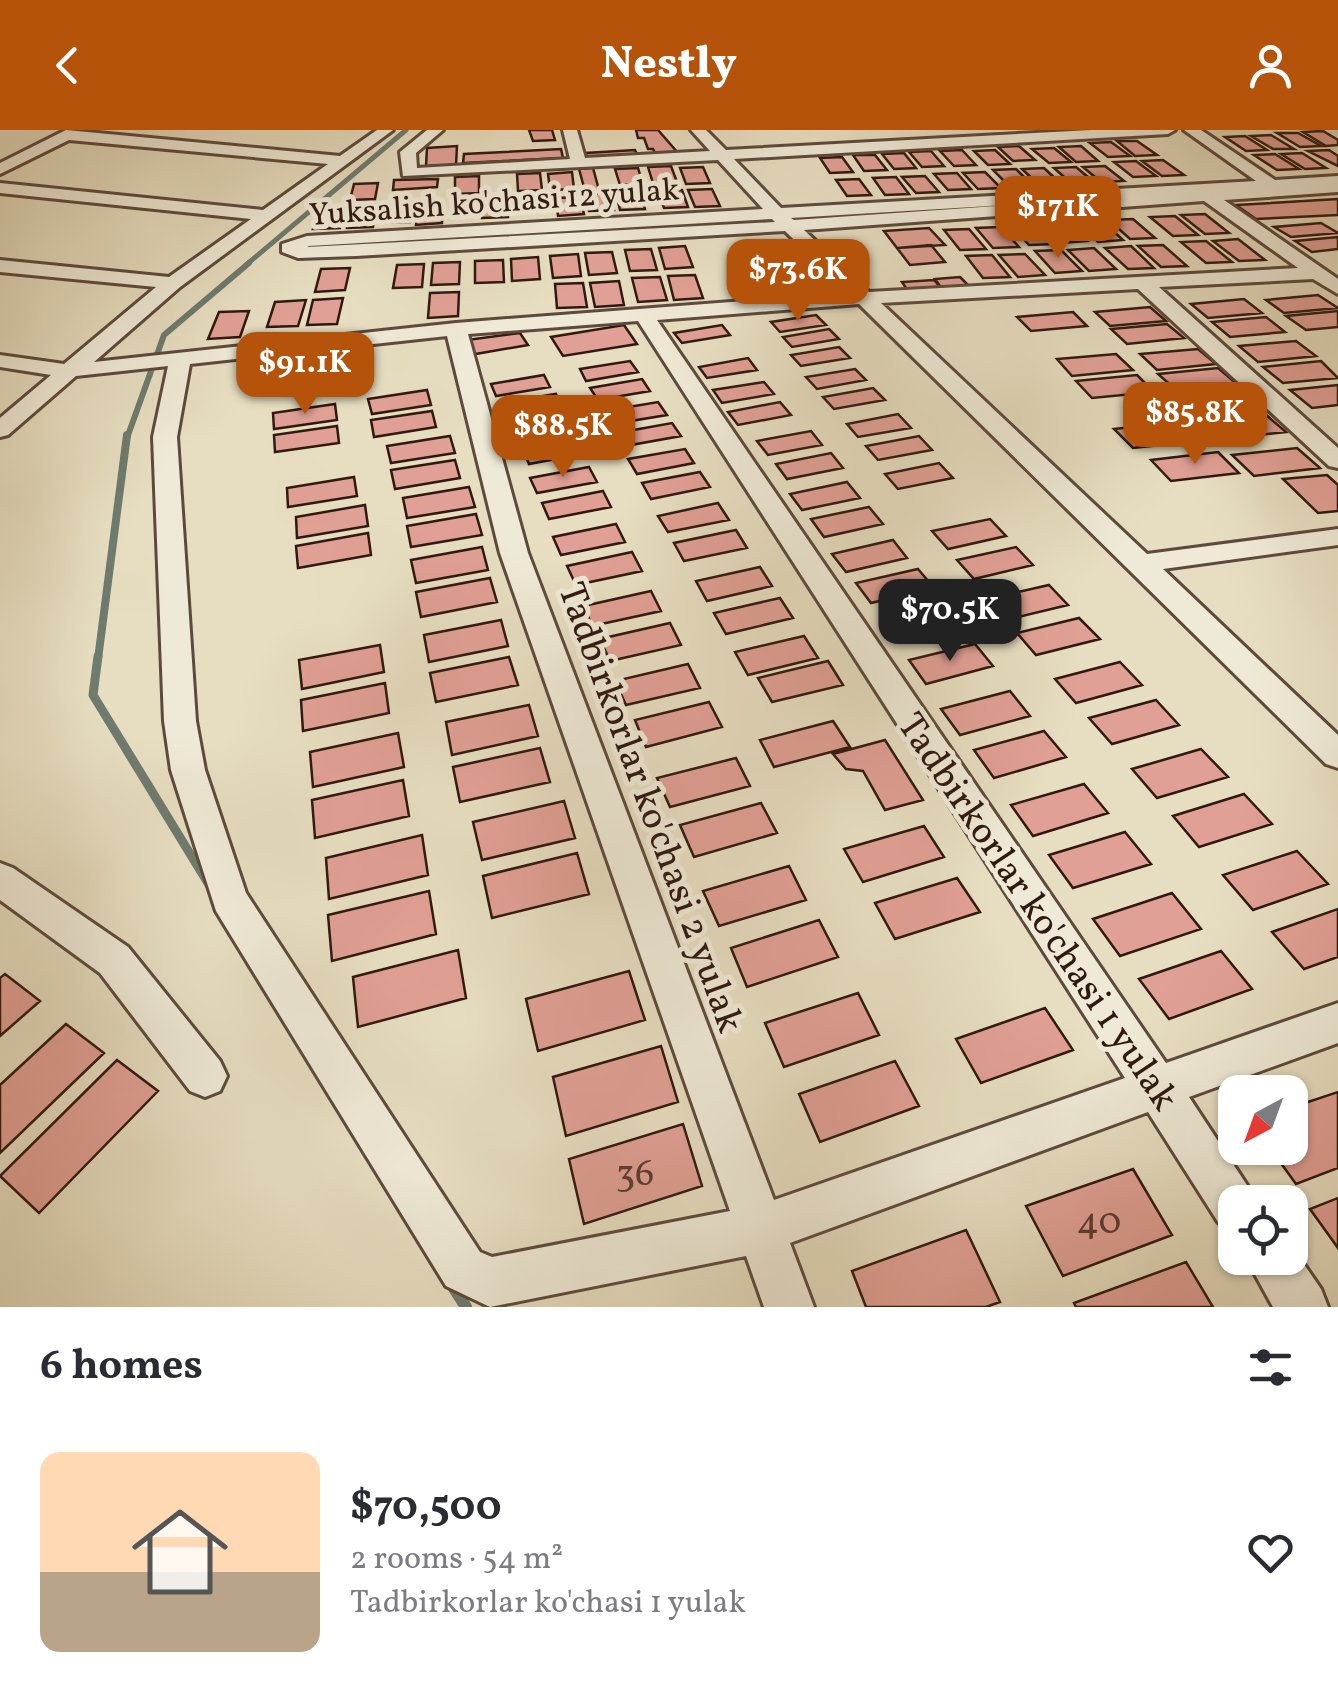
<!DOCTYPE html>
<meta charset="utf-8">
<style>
body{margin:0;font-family:Vollkorn,serif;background:#f7f7f7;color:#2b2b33;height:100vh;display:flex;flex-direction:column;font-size:38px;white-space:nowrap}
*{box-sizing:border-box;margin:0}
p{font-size:32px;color:#7c7c81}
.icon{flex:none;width:55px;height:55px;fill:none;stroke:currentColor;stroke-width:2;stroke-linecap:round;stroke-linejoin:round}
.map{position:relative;height:1177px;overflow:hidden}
.sheet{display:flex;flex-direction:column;background:#fff;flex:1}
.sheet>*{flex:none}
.needle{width:65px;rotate:221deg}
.fabs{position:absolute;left:1218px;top:945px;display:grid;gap:20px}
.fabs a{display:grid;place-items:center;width:90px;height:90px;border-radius:20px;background:#fff;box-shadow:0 2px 8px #0004;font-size:50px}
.price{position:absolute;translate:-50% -85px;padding:0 22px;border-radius:20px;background:#b45309;color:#fff;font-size:32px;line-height:65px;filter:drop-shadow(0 2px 5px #0008)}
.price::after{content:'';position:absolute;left:50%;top:60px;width:30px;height:22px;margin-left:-15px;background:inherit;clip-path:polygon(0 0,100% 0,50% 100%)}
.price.current{background:#222;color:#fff}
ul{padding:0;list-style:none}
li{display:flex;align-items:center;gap:30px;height:250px;padding:0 40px}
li+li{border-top:2px solid #e1e1e2}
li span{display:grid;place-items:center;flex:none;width:280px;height:200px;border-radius:20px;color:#555}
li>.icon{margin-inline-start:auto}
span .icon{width:120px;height:120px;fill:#fffc;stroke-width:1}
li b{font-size:42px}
h2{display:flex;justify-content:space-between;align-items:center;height:120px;padding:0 40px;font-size:42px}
header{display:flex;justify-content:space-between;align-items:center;height:130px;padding:0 40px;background:#b45309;color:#fff;font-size:45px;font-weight:800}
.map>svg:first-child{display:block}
</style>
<header><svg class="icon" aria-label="back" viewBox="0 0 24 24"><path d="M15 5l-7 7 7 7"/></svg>Nestly<svg class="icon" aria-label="person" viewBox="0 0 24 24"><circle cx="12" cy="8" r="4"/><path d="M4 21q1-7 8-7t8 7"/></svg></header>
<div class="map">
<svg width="1338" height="1177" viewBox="0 0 1338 1177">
<rect width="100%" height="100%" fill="#e7dec1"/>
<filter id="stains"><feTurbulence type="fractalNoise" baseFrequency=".002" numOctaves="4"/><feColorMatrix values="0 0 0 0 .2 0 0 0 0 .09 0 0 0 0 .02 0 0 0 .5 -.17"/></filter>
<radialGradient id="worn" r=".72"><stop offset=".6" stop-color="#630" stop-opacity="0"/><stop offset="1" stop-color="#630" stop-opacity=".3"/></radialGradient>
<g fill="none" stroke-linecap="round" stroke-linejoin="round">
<path stroke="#6e7b6f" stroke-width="5" d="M246,135L406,0"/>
<path stroke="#6e7b6f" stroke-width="6" d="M127,308L164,205L249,133"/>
<path stroke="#6e7b6f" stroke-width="8" d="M98,529L127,305"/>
<path stroke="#6e7b6f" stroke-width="9" d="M98,526L93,565L211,758"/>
<path stroke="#6e7b6f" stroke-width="12" d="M450,1152L466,1177"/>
</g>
<path fill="#e1a095" stroke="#301911" stroke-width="2.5" d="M529,0H552L555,10L533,11Z
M636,0H658L679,24L656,25L653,19H648L644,8H638Z
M1323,1L1338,10V15L1326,16L1303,2Z
M1277,3H1298L1321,16L1300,17Z
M1271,5L1294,19H1273L1251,6Z
M1245,6L1267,20L1246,21L1225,7Z
M1117,11H1137L1157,25L1135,26Z
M1111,12L1130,26L1108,27L1090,13Z
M457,16L456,35L426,36L427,18Z
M1019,16L1035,30L1013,31L998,17Z
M1081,16L1098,31L1076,32L1059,17Z
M1054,18L1071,32L1049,33L1032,19Z
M561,19L563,28L463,33L464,24Z
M635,20L638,26L587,29L586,23Z
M962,20L976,35L954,36L940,21Z
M995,20L1010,34L988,35L974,21Z
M1329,20L1338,26V36L1308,21Z
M931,21L944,36L922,37L909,22Z
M904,23L916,38L894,39L882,24Z
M1302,23L1326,38L1305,39L1281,24Z
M1275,24L1299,39L1277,40L1254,25Z
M853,25H875L887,40L864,41Z
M842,27L853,42L830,43L820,28Z
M1163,30L1184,45L1162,46L1142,31Z
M1136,31L1156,46L1133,47L1114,32Z
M671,36L677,52L653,53L648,37Z
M1105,36L1124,51L1101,52L1083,37Z
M703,37L710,53L686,54L680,38Z
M1076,37L1095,53L1072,54L1054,38Z
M593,38L599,60L585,61L579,39Z
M638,38L643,54L620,55L615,39Z
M1044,38L1061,54L1039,55L1022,39Z
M1016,39L1032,55L1009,56L993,40Z
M572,42L574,59L550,60L548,44Z
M985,42L1001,58L978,59L963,43Z
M540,43L542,60L518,61L517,44Z
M957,43L971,59L948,60L934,44Z
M479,46V63L455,64V47Z
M925,46L939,62L916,63L902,47Z
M896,47L909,64L885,65L873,48Z
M438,49L437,57L393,60L394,50Z
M859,49L871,65L847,66L836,50Z
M378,53L375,69L350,70L354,54Z
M712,59L720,76L695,77L688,60Z
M682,60L688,77L664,78L658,61Z
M640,62L645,79L620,80L616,63Z
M610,63L614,80L589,81L585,64Z
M580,67L584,84L558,86L556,68Z
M507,69L508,87L482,88V70Z
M1338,69V85L1256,89L1236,75Z
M412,74L410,92L384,93L387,75Z
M443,75L442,93L416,95L418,76Z
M376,78L373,97L347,98L351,79Z
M344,80L340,98L313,99L319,81Z
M1205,84L1229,103L1205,104L1181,85Z
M1175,86L1198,105L1173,106L1150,87Z
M1133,89L1155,108L1130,109L1109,90Z
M1102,91L1123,110L1098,112L1078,92Z
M1067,92L1087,111L1061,113L1042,93Z
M1321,93L1338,103L1291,107L1274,97Z
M1035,94L1054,114L1029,115L1011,95Z
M1001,97L1019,117L993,118L976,98Z
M929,98L945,115L897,118L884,101Z
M969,99L986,119L960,120L944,100Z
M1338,107V119L1312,122L1295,111Z
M1238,109L1265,130L1239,131L1213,111Z
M1206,111L1232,132L1206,133L1181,112Z
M931,115L945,132L910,135L897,118Z
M1163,115L1187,136L1161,137L1138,116Z
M685,116L693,137L665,139L659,118Z
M1131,116L1154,138L1128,139L1105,118Z
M1094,118L1116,139L1089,141L1068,120Z
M651,119L657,140L630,141L625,120Z
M1061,120L1082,141L1055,143L1035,121Z
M612,122L617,143L589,145L585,123Z
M578,124L581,146L553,148L550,126Z
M1025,124L1045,145L1018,147L999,125Z
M992,125L1010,147L983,148L966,126Z
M538,127L540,149L512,151L511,129Z
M503,130L504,152L475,153V131Z
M460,132L459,154L431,155L433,133Z
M424,134L422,157L393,158L397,135Z
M350,138L345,160L315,162L321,139Z
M695,145L703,168L674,170L668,146Z
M660,147L667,170L638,172L632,148Z
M960,147L970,157L942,159L935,149Z
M934,150L942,159L908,161L902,152Z
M619,151L624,175L595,177L590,153Z
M583,153L587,177L557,178L555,154Z
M459,162L458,186L428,188L430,163Z
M1318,165L1338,178L1284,183L1266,170Z
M343,168L337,194L307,195L313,170Z
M1244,169L1262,183L1208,188L1191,174Z
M306,170L298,196L267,197L275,172Z
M1150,177L1166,191L1110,196L1095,182Z
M249,181L240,207L208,209L219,182Z
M1338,181V197L1306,200L1286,186Z
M1073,182L1087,196L1031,201L1017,187Z
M816,185L826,195L780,202L771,192Z
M1266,187L1285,202L1230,207L1212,192Z
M1167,194L1184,208L1127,214L1111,199Z
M624,195L637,214L563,226L551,207Z
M722,195L730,205L682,213L674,203Z
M829,199L839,209L792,217L783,207Z
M520,203L528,215L470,225L467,210Z
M1296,211L1316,226L1258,232L1239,216Z
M839,217L850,228L801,236L791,225Z
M1198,219L1216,234L1157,240L1140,224Z
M348,223L350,237L255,254L263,240L290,237L289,231Z
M1116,224L1133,240L1072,246L1057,229Z
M748,228L757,240L707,248L699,237Z
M630,231L638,242L586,251L580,239Z
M1321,231L1338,248L1283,253L1263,237Z
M1218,238L1237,254L1176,260L1158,244Z
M855,239L866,250L817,259L806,247Z
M544,245L550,257L496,266L491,254Z
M1137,245L1154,262L1092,268L1076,251Z
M642,249L650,261L598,270L590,258Z
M764,252L774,264L722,273L713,260Z
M1338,255V275L1312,278L1290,260Z
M873,258L885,270L834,279L823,267Z
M427,260L431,275L372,284L368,269Z
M1242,262L1262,280L1200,286L1181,268Z
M556,264L562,277L507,286L501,273Z
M658,272L667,285L612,294L605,281Z
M780,272L791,285L738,295L728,282Z
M335,274L337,290L274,299L273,283Z
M432,281L436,297L374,307L371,290Z
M898,284L911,298L858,307L847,294Z
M1265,284L1286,302L1222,309L1202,290Z
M568,288L574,301L518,311L512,298Z
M1179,292L1198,311L1133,318L1114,299Z
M672,293L681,306L625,316L617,303Z
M337,296L339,313L275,322L274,305Z
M811,301L822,315L768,325L757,311Z
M450,306L455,323L391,333L387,316Z
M919,306L932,320L878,330L866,316Z
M580,309L587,323L529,334L523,320Z
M1297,318L1320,338L1254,346L1232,325Z
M685,319L694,333L637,344L628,329Z
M1218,322L1239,343L1171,351L1151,330Z
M831,323L843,338L787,349L776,334Z
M455,330L460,348L395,359L391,340Z
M939,333L953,348L898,359L885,344Z
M589,337L597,352L537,363L530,348Z
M700,342L710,357L651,369L642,353Z
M1327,345L1338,355V381L1318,383L1283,349Z
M354,347L357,366L288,377L287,358Z
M847,352L860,368L802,380L790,364Z
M469,357L475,377L407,388L403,368Z
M603,361L611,377L549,389L542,373Z
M718,373L729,390L668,402L658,386Z
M365,375L368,396L297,408L296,387Z
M869,377L883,394L824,407L811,389Z
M476,384L482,405L411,417L407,396Z
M990,389L1006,406L948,419L932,401Z
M616,394L625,412L561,425L553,407Z
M736,400L747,418L684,431L674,413Z
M368,403L371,425L298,438L296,416Z
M893,410L907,428L846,442L832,424Z
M482,417L488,440L416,453L411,430Z
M1016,417L1033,435L974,449L957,430Z
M632,422L642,441L576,455L567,436Z
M760,437L772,456L707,471L696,451Z
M918,439L934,458L871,473L856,453Z
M490,448L497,472L421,487L416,462Z
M1049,455L1068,475L1006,490L988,469Z
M651,461L661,481L592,496L584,476Z
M780,468L793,488L726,504L714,483Z
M1079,488L1100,509L1036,525L1017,503Z
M501,490L508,516L429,532L424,505Z
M670,493L681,515L610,531L600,509Z
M804,506L818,528L748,545L735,522Z
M975,514L993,536L926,554L909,530Z
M380,515L384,542L302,559L299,530Z
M509,527L518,555L436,572L430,543Z
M828,531L843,555L772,572L758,548Z
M1120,532L1142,555L1076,573L1055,549Z
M688,534L700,558L626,575L615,551Z
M385,553L389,583L303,601L301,570Z
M1010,561L1030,586L960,605L941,579Z
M1156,570L1179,595L1112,614L1089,588Z
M709,572L722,597L646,617L635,590Z
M529,575L538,606L452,625L446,592Z
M833,591L850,617L774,637L760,610Z
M1044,601L1066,627L994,648L974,620Z
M398,603L404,637L313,657L310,622Z
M885,610L923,670L885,680L863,641L846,639L833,624Z
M540,618L550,652L460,672L453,637Z
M1201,619L1228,647L1157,668L1132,639Z
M736,628L750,656L670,677L657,648Z
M403,650L409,686L315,708L312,670Z
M1084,654L1108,683L1033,706L1011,675Z
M1244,664L1272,694L1199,717L1173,686Z
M564,671L575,708L482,730L473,692Z
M761,673L777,703L694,727L680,695Z
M924,696L944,727L863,752L844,719Z
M1125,702L1151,734L1073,758L1049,725Z
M422,705L428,745L329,769L326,728Z
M1297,721L1328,754L1253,780L1223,745Z
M577,723L589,764L492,788L483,746Z
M789,736L806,770L719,796L703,761Z
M957,748L980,782L895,809L875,773Z
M429,761L436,804L332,831L328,785Z
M1172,763L1201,799L1120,826L1093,789Z
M1338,779V827L1304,839L1272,802Z
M819,790L838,827L747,857L731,818Z
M458,820L466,868L358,897L353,847Z
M1221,821L1252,859L1169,889L1139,849Z
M629,841L645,890L538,921L526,869Z
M5,844L40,871L0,906V848Z
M858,863L879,905L784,937L765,893Z
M1045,878L1073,920L981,953L956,909Z
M66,894L104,923L0,1023V955Z
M661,916L678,972L566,1006L553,947Z
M117,930L158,961L39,1083L0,1046Z
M895,931L919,976L820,1012L799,964Z
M1338,962V1038L1296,1054L1270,1018H1290V978Z
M683,994L702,1056L584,1094L569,1029Z
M1133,1039L1172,1105L1063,1146L1026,1076Z
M1338,1068V1118L1310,1079Z
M966,1100L1000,1172L986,1177H866L852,1141Z
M1186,1132L1213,1177H1076L1074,1173Z"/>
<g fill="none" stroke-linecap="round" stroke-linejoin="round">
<defs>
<path id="minor" d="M66,0L340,26L377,0H393L180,157L94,232L456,193L848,163L785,101L356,126L298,128L282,122V114L307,106L763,79L718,30L403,46L400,22L427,0H443L416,23L417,38L570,29L563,0H577L585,28L710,21L691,0H706L726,20L1091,0H1175L1168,4L734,29L781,78L1256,51L1184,0H1201L1275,50L1338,46V62L1224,70L1338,149V164L1313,149L1159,157L1338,318V338L1329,336L1138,159L881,173L1147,424L1338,399V415L1163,439L1338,605V638L1326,634L859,174L657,190L1166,933L1338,873V913L1189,967L1258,1072H1235V1099L1218,1092L1148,982L790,1113L814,1177H764L746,1126L490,1177L446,1156L216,781L171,640L164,591L153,307L168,236L76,246L8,305L0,307V288L51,245L0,237V225L64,234L156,157L0,142V130L169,147L251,89L0,63V53L263,80L328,34L69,10L0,44V33ZM1204,71L1298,138L869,162L804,100ZM1024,74L794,90L791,88ZM772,89L775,92L307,117L309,116ZM638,191L1125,948L774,1070L528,423L468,204ZM447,206L500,423L730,1081L492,1127L480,1122L246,763L205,640L196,591L177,307L190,234Z
M0,733L13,738L128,817L220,931L227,946L220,961L205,967L190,961L100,843L0,770Z
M1290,1114L1321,1159L1328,1177H1273L1246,1128H1290Z"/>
</defs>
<use href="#minor" stroke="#5e4a3d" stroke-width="6"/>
<use href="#minor" fill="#efead7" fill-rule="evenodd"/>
</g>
<g text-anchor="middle" stroke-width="10" stroke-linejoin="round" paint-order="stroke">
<g font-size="32" fill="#301911" stroke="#efead7">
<text transform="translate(494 71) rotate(-4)" y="11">Yuksalish ko'chasi 12 yulak</text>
</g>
<g font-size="38" fill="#301911" stroke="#efead7">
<text transform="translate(652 677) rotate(70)" y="13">Tadbirkorlar ko'chasi 2 yulak</text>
<text transform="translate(1039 781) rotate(56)" y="13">Tadbirkorlar ko'chasi 1 yulak</text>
</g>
<g font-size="38" fill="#5c3b32">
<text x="635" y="1055">36</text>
<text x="1099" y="1103">40</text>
</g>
</g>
<rect width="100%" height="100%" filter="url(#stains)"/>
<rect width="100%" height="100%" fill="url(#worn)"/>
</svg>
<div class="fabs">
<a><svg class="needle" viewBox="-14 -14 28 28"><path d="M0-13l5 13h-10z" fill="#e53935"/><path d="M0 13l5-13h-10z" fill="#7c7c81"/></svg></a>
<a><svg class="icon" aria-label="locate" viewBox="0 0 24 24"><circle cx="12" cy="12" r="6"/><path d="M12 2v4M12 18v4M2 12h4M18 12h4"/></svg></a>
</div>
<b class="price" style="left:1058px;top:131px">$171K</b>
<b class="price" style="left:798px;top:194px">$73.6K</b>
<b class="price" style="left:305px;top:287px">$91.1K</b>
<b class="price" style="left:1195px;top:337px">$85.8K</b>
<b class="price" style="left:563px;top:350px">$88.5K</b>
<b class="price current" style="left:950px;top:534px">$70.5K</b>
</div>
<section class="sheet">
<h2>6 homes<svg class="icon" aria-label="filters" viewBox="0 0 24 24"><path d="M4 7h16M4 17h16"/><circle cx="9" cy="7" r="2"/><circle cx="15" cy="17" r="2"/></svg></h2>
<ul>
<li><span style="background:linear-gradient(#ffd9b3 60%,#b9a48a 0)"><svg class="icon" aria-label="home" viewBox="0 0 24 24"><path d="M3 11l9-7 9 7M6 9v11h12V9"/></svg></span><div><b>$70,500</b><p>2 rooms · 54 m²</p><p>Tadbirkorlar ko'chasi 1 yulak</p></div><svg class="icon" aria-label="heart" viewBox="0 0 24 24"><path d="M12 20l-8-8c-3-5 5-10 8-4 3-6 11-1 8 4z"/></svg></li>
</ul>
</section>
